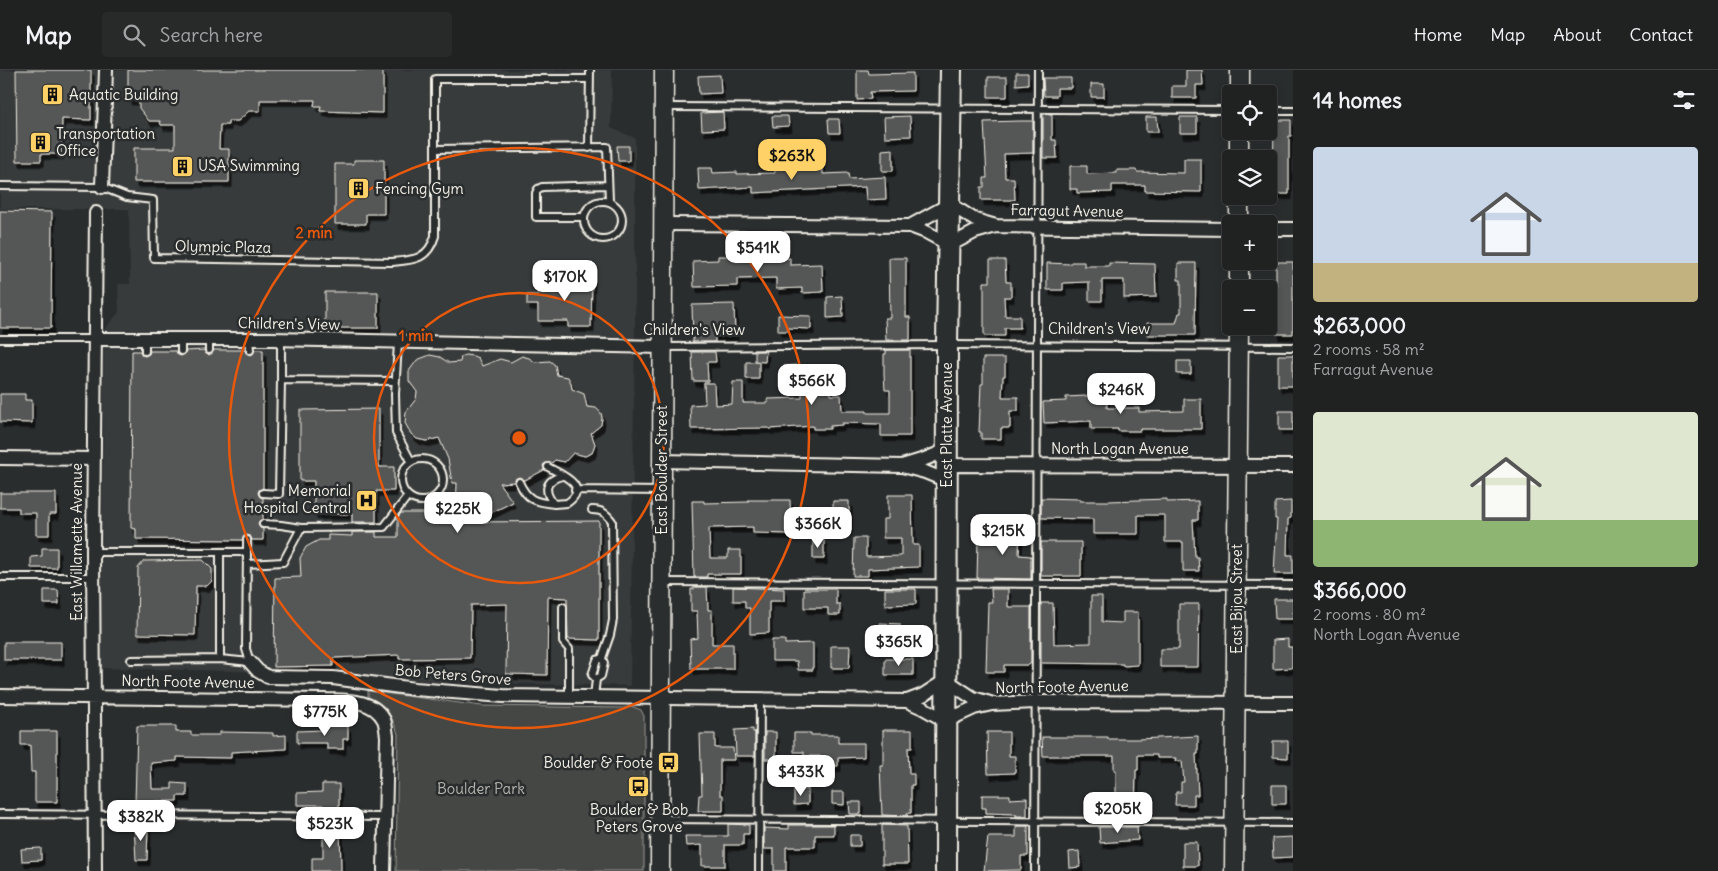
<!DOCTYPE html>
<meta charset="utf-8">
<style>
body{margin:0;font-family:Delius,sans-serif;background:#282a2a;color:#f1f3f6;height:100vh;display:flex;flex-direction:column;font-size:19px;white-space:nowrap}
*{box-sizing:border-box;margin:0}
p{font-size:16px;color:#a2a4a5}
.icon{flex:none;width:28px;height:28px;fill:none;stroke:currentColor;stroke-width:2;stroke-linecap:round;stroke-linejoin:round}
.map{position:relative;flex:1;overflow:hidden}
.panel{display:flex;flex-direction:column;background:#202222;width:425px}
.panel>*{flex:none}
.controls{position:absolute;left:1222px;top:15px;display:grid;gap:10px}
.controls a{display:grid;place-items:center;width:55px;height:55px;border-radius:5px;background:#202222;box-shadow:0 2px 8px #0003,0 0 0 1px #3d3f40;font-size:25px}
.price{position:absolute;translate:-50% -42px;padding:0 11px;border-radius:10px;background:#fff;color:#222;font-size:16px;line-height:32px;filter:drop-shadow(0 1px 2px #0008)}
.price::after{content:'';position:absolute;left:50%;top:30px;width:15px;height:11px;margin-left:-8px;background:inherit;clip-path:polygon(0 0,100% 0,50% 100%)}
.price.current{background:#ffd166;color:#111}
ul{padding:0;list-style:none}
li{display:grid;align-content:center;gap:10px;height:265px;padding:0 20px}
li span{display:grid;place-items:center;height:155px;border-radius:5px;color:#555}
li>.icon{margin-inline-start:auto}
span .icon{width:90px;height:90px;fill:#fffc;stroke-width:1}
li b{font-size:21px}
h2{display:flex;justify-content:space-between;align-items:center;height:60px;padding:0 20px;font-size:21px}
header{display:flex;align-items:center;gap:30px;box-sizing:border-box;height:70px;padding:0 25px;background:#202222;border-bottom:1px solid #3d3f40}
header strong{font-size:24px}
nav{display:flex;gap:28px;margin-inline-start:auto;font-size:18px}
.search{width:350px;height:45px;background:#282a2a;display:flex;align-items:center;gap:12px;box-sizing:border-box;padding:0 18px;border-radius:5px;color:#a2a4a5;font-size:19px}
main{display:flex;flex:1;min-height:0}
.map>svg:first-child{display:block}
</style>
<header>
<strong>Map</strong>
<div class="search"><svg class="icon" aria-label="search" viewBox="0 0 24 24"><circle cx="10" cy="10" r="6"/><path d="M15 15l6 6"/></svg>Search here</div>
<nav><a>Home</a><a>Map</a><a>About</a><a>Contact</a></nav>
</header>
<main>
<div class="map">
<svg width="1293" height="801" viewBox="0 0 1293 801">
<defs>
<filter id="shadow"><feDropShadow dx="3" dy="5.5" stdDeviation="0" flood-color="#0009"/></filter>
</defs>
<rect width="100%" height="100%" fill="#2a2d2e"/>
<filter id="ink" filterUnits="userSpaceOnUse"><feTurbulence type="fractalNoise" baseFrequency=".02" numOctaves="2"/><feDisplacementMap in="SourceGraphic" scale="10" xChannelSelector="R" yChannelSelector="G"/><feConvolveMatrix kernelMatrix="1 2 1 2 8 2 1 2 1" color-interpolation-filters="sRGB"/></filter>
<g filter="url(#ink)">
<path fill="#373a3a" d="M0,0H612L611,58L635,68V262L630,616L438,612L333,602H274L101,598L104,260L119,242L118,214H130L129,139H0Z"/>
<path fill="#444645" stroke="#9c9c96" d="M368,621L482,636L624,638L631,636L641,640L644,646V801H396L398,664C392,645 386,636 368,627Z"/>
<path fill="#555756" stroke="#f4f1e8" filter="url(#shadow)" d="M16,0H91V50L62,49L61,84H41V91H17Z
M128,0H383V43L320,41L321,36H314L315,30H260V41H249L238,51H228V55H220L219,79H229V112H134V78H175V55H161L160,51H149L139,38V30L128,29Z
M857,0H868L869,4L913,3V21L870,22L871,29L857,30Z
M1186,0H1202L1203,15H1196V28H1172V16H1186Z
M1016,3H1028V14L1016,15Z
M720,5L721,23L699,24L698,6Z
M988,7H1007V27H988Z
M1043,8H1071V18H1057V26H1044Z
M1091,14H1104V27H1091Z
M723,42L724,59L702,60L701,43Z
M1043,44H1052V70H1056L1057,88H1043Z
M772,46H788L789,56L773,57Z
M910,46L911,66L885,67L884,47Z
M1146,47H1157L1158,62H1146Z
M1180,47H1197V63H1180Z
M828,49H839L840,63H829Z
M1274,50H1291V66H1289V124H1273Z
M1020,51H1033V83L1004,84L1005,108H1014L1015,130H981V117H984V108H987L984,52Z
M617,76H629V91H618Z
M893,79V101H882V80Z
M822,86L823,104L848,103L849,109L885,107L886,129L866,130L865,117L753,123V117L699,120L698,98H712L713,103L737,102V104L775,103V99L811,97V87Z
M1184,89H1201V122L1145,121V115H1112V122L1077,123V119H1070V96H1087V104L1117,103V100H1136L1137,102L1184,103Z
M354,90H384V144H366V154H335V94H354Z
M0,141L52,142L51,258H0Z
M718,186H736V191L790,188V195L822,194L823,222L802,223V218L776,219V208L737,209V216L694,217L693,191L718,190Z
M889,188H906V247H910V270H886L885,248H890Z
M990,190H1005L1006,212H1011V227H1004L1005,246H1020V258H1005V266H984V212H990Z
M1071,192H1084V196H1109V193L1155,194L1156,227L1124,228V210H1102V231H1089V212L1063,213V220H1047V193L1071,194Z
M1276,192H1293V264H1276Z
M1178,193H1196L1195,265H1147V253H1176L1179,243H1181V210H1178Z
M570,207H592L591,257H568V251H538V235H527V225H538V212H570Z
M325,222H378V258H325Z
M842,226L843,247L827,248V227Z
M734,234L735,265L715,266V272H693L692,235Z
M778,245L811,246V259L788,258V261H778Z
M204,280L206,284L209,285L214,280H245L246,283L250,285L253,284L255,280H263V418L259,420L258,423L260,427L263,428V449L259,451L258,454L260,458L263,459V470H252L251,467L247,465L244,466L242,470L136,469V459L131,458L132,281H140L142,285L145,286L149,284L150,281H176L178,285L181,286L185,284L186,281Z
M886,280H910V366H881V354L842,353V355L830,356V359H813V356L769,359V358L691,359L690,335L705,334L704,313H714L715,335L732,334L733,312H743V333H768V329L802,328V314H830L831,325H841L842,341H867V343H890V320H885L884,304V284H886Z
M755,281H766L765,292L755,291Z
M692,282H715L716,292H707L708,311H693Z
M430,285L440,287L449,293L460,292L461,287L465,285L473,286L478,288L482,296L500,289L511,292L522,286L529,288L535,292L550,291L555,295L557,305L568,307L571,313L572,319L584,324L587,337L596,338L601,343L602,348L601,355L591,363L595,374L592,383L585,386L573,383L565,392L555,390L552,393H546L543,395L544,400L525,410L519,407L515,409L514,412L499,413L513,432L472,452L599,451V570L568,569L567,528L548,527L547,605L506,604L507,534L471,535L470,588L399,589V585L333,588V596L274,597L275,508L301,507L300,488L306,477L319,470H328V465L352,466V462H376V467H398V447L401,443H456L457,413H452L448,389L439,368L426,371L417,369L411,364L405,353L406,342L416,329L417,322L409,311V301L417,290Z
M1278,285H1293V316H1278Z
M983,288H1005V306H1003L1002,327H1018V341H1010V358H1001V369H981V362H979L981,314H983Z
M1177,291H1191V304H1177Z
M746,292H759V309H746Z
M796,295V307H783V296Z
M0,324H25V330H32V353L0,352Z
M1106,325L1107,338H1139V342L1184,341V329H1201V359H1140V361H1118V359H1091V351L1044,353L1043,332L1066,331V327Z
M379,339V397H394V421H376V452H352V444H314V411H300V340Z
M1279,341H1293V360H1279Z
M0,423H56V444H49V465H36V443H19V438H0Z
M888,425H912L913,475H919V497L868,499V506H853L854,468H866V487L901,486V468H883V449H888Z
M1041,428L1080,429V431H1109L1167,429V432L1198,431V450H1193L1195,487H1198L1199,501H1183V472H1165V445H1138V464H1093V449L1041,448Z
M748,430H790L791,464L753,463V457L709,458L710,488H728V480H741V504H707V507H694L692,431H704V433L748,432Z
M833,431H849V459H829V447L833,446Z
M1291,431V448L1288,449L1287,485H1293V504H1274L1277,449H1275V432Z
M997,457H1020L1019,485L1031,486V509L977,508L978,469H986V463H997Z
M813,468L824,469V489H813Z
M1041,472H1081V506H1041Z
M42,478H57V498H31V487L42,486Z
M203,490L212,499V511L207,516H196L195,565L137,564L138,498L144,491Z
M694,517H707L708,540H712V574H733V599H691L690,569L698,568L697,541H691V519H694Z
M733,517L784,519V531H769V563L750,564V538H745V531H733Z
M804,519H836V534H840V545H828V538H804Z
M885,519H916V534L885,535Z
M991,519H1008V537H1031V593L1029,595H1004V602H986L988,532H992Z
M44,520H58L59,534H44Z
M1091,526H1102V552L1123,553V542H1138V595L1123,596V594L1041,593V533H1053L1054,574L1091,573Z
M1274,529H1293V549H1275Z
M1179,534H1199L1198,597H1160V579H1179Z
M879,553L900,554V570H878Z
M1288,569V577H1292V598L1273,599V570Z
M772,570H785V574L813,573V600H798L797,591H772Z
M4,572H61V590H4Z
M831,576H850L849,598H831Z
M885,589H913V605H885Z
M137,656H176V662H191V665H220V662L273,663V666L286,665V679L231,682V688L177,687V691L151,693L152,719H172V713L187,714V726H177V731H156V740H144V734H135Z
M323,656H348V669H343V679H327V673H297V661L323,660Z
M753,659V662H755V686H736L735,660Z
M883,660H912V678H908L909,704H914V715H911V743H907V746L882,745L880,695H883Z
M21,661H57V732H35V702H31L30,675H21Z
M765,662H776V689H765Z
M987,662H1009V686H1015V703L988,704Z
M794,663H811V665H838V673H864V687L838,688V696H822V686H804V682H794Z
M700,664H715V678H733L734,690H720V725H723V741H698L699,725H702Z
M1198,666V684H1196L1198,725H1194V735H1175L1176,722H1181V712H1184L1182,691H1175L1176,688H1157V685H1138V700H1136L1135,747H1116V700H1114V686H1043L1042,667H1108V669H1138Z
M1273,671H1288V688L1273,687Z
M322,714H339V742H323V735H297V723L322,722Z
M1272,715H1286V734H1272Z
M794,719H808V734L794,735Z
M832,722H844V735L832,734Z
M982,725H1010V729L1027,728V746H1016V744L986,743V738H982Z
M849,732H861V744H850Z
M323,752H339L340,754L341,801H312V788H323Z
M728,754L749,755V764H743V775H725V796H702V775L686,776L685,766H728Z
M789,755H834V765H815V777H786V801H774V779H764V758L789,759Z
M882,755L907,756L908,794H882Z
M134,756H148L147,790H136Z
M1016,756H1028V786H1021V800L984,801L988,767H1016Z
M1099,757H1137L1138,770L1100,773Z
M850,765H860V776H850Z
M1293,767V787L1273,788L1272,768Z
M1183,772H1197L1198,796H1183Z
M41,778V790L22,791L21,779Z
M1079,781L1080,797L1070,798L1069,782Z"/>
<g fill="none" stroke-linecap="round" stroke-linejoin="round">
<defs>
<path id="lane" d="M665,37L1231,40
M1269,41H1293
M589,78L590,0
M435,79L607,77L609,131
M0,116L102,117L127,127L153,130L154,188L391,192C413,190 428,190 435,166V9H590
M584 150a19 19 0 1 1 38 0a19 19 0 1 1-38 0Z
M584,147H536V123L538,119L542,117L608,115
M0,269H95
M249,269L250,280
M281,270V310L395,311
M398,273L395,324L396,363L411,391
M664,277L947,275L1293,277
M209,280V269
M145,281V269
M181,281V269
M401 410a21 21 0 1 1 42 0a21 21 0 1 1-42 0Z
M548,397C560,404 592,416 567,433L554,434C543,421 545,410 562,406
M519,412C527,430 535,432 554,434
M575,420L662,421
M263,423L279,424L281,310
M592,440C602,440 606,443 612,451L613,550L610,565L602,588
M263,454L281,455L301,458
M93,482H247L246,579L250,592L220,589L131,590
M220,482V589
M247,482V470
M247,494L283,492L301,458L384,457L408,426
M0,507H93
M662,512L1293,515
M563,537V572L569,579V627
M594,627L596,609L592,605L597,590L602,588L604,593L601,606L596,609
M0,744L386,747
M661,749L1293,753
M759,801L760,629
M1035,801L1038,0"/>
<path id="street" d="M102,117L106,0
M663,154L910,156L926,162L950,175L975,162L996,156L1231,159
M910,156L950,134L975,150L996,156
M1269,159H1293
M95,269H271L663,277
M0,388L94,389
M662,391L902,396L925,402L947,411
M947,395L1293,396
M902,396L925,389L947,380
M250,592L258,601L268,607L333,608L415,619L503,626L907,631L923,638L946,651L974,638L992,634L1035,632L1293,633
M0,626L324,630C345,631 373,628 384,650C386,655 386,661 387,666L384,801
M907,631L923,625L946,610L973,628L990,633
M95,801L93,482L96,143"/>
<path id="secondary" d="M1240,24V0
M1239,89V61
M1239,154V126
M1239,219V191
M660,801L664,0
M1234,801L1239,256"/>
<path id="primary" d="M946,801L947,275L951,0"/>
</defs>
<use href="#lane" stroke="#f4f1e8" stroke-width="10"/>
<use href="#street" stroke="#f4f1e8" stroke-width="16"/>
<use href="#secondary" stroke="#f4f1e8" stroke-width="21"/>
<use href="#primary" stroke="#f4f1e8" stroke-width="24"/>
<use href="#lane" stroke="#2a2d2e" stroke-width="6"/>
<use href="#street" stroke="#2a2d2e" stroke-width="12"/>
<use href="#secondary" stroke="#2a2d2e" stroke-width="18"/>
<use href="#primary" stroke="#2a2d2e" stroke-width="20"/>
</g>
</g>
<g fill="none" stroke="#e8590c" stroke-width="2.5">
<circle cx="519" cy="368" r="145"/>
<circle cx="519" cy="368" r="290"/>
</g>
<defs>
<symbol id="building-square" viewBox="-11 -11 22 22"><rect x="-9" y="-9" width="18" height="18" rx="4" fill="#ffd166" stroke="#2a2d2e"/><path d="M-4-6H4V6H1V3H-1V6H-4ZM-2.5-4.3h1.7v1.8h-1.7ZM.8-4.3h1.7v1.8H.8ZM-2.5-1h1.7V.8h-1.7ZM.8-1h1.7V.8H.8Z" fill="#111"/></symbol>
<symbol id="hospital-square" viewBox="-11 -11 22 22"><rect x="-9" y="-9" width="18" height="18" rx="4" fill="#ffd166" stroke="#2a2d2e"/><path d="M-5-5h3v3.5h4V-5h3V5h-3V1.5h-4V5h-3Z" fill="#111"/></symbol>
<symbol id="bus-square" viewBox="-11 -11 22 22"><rect x="-9" y="-9" width="18" height="18" rx="4" fill="#ffd166" stroke="#2a2d2e"/><path d="M-5-6H5V4H4V6H2V4H-2V6H-4V4H-5ZM-3.5-4V0h7V-4ZM-3.5 1.2v1.5H-2V1.2ZM2 1.2v1.5H3.5V1.2Z" fill="#111"/></symbol>
</defs>
<g fill-rule="evenodd">
<use href="#building-square" x="40" y="12" width="25" height="25"/>
<use href="#building-square" x="28" y="60" width="25" height="25"/>
<use href="#building-square" x="170" y="84" width="25" height="25"/>
<use href="#building-square" x="346" y="106" width="25" height="25"/>
<use href="#hospital-square" x="354" y="418" width="25" height="25"/>
<use href="#bus-square" x="656" y="680" width="25" height="25"/>
<use href="#bus-square" x="626" y="704" width="25" height="25"/>
</g>
<g text-anchor="middle" stroke-width="5" stroke-linejoin="round" paint-order="stroke">
<g font-size="15" fill="#f4f1e8" stroke="#2a2d2e" text-anchor="start">
<text x="69" y="30">Aquatic Building</text>
<text x="56" y="69">Transportation<tspan x="56" dy="17">Office</tspan></text>
<text x="198" y="101">USA Swimming</text>
<text x="375" y="124">Fencing Gym</text>
<text x="351" y="426" text-anchor="end">Memorial<tspan x="351" dy="17">Hospital Central</tspan></text>
<text x="653" y="698" text-anchor="end">Boulder &amp; Foote</text>
<text x="639" y="745" text-anchor="middle">Boulder &amp; Bob<tspan x="639" dy="17">Peters Grove</tspan></text>
</g>
<g font-size="15" fill="#f4f1e8" stroke="#2a2d2e">
<text transform="translate(1067 141) rotate(1)" y="5">Farragut Avenue</text>
<text transform="translate(223 177) rotate(1)" y="5">Olympic Plaza</text>
<text transform="translate(289 254) rotate(1)" y="5">Children's View</text>
<text x="1099" y="264">Children's View</text>
<text x="694" y="265">Children's View</text>
<text transform="translate(947 355) rotate(-90)" y="5">East Platte Avenue</text>
<text x="1120" y="384">North Logan Avenue</text>
<text transform="translate(662 400) rotate(-90)" y="5">East Boulder Street</text>
<text transform="translate(77 472) rotate(-90)" y="5">East Willamette Avenue</text>
<text transform="translate(1237 529) rotate(-90)" y="5">East Bijou Street</text>
<text transform="translate(453 605) rotate(5)" y="5">Bob Peters Grove</text>
<text transform="translate(188 612) rotate(1)" y="5">North Foote Avenue</text>
<text transform="translate(1062 617) rotate(-1)" y="5">North Foote Avenue</text>
</g>
<g font-size="15" fill="#b6b5af" stroke="#2a2d2e">
<text x="481" y="724">Boulder Park</text>
</g>
</g>
<circle cx="519" cy="368" r="8" fill="#e8590c" stroke="#2a2d2e" stroke-width="2.5"/>
<g font-size="15" text-anchor="middle" font-weight="bold" fill="#e8590c" stroke="#2a2d2e" stroke-width="5" stroke-linejoin="round" paint-order="stroke">
<text x="314" y="168">2 min</text>
<text x="416" y="271">1 min</text>
</g>
</svg>
<div class="controls">
<a><svg class="icon" aria-label="locate" viewBox="0 0 24 24"><circle cx="12" cy="12" r="6"/><path d="M12 2v4M12 18v4M2 12h4M18 12h4"/></svg></a>
<a><svg class="icon" aria-label="layers" viewBox="0 0 24 24"><path d="M12 4l9 5-9 5-9-5zM3 14l9 5 9-5"/></svg></a>
<a>+</a>
<a>−</a>
</div>
<b class="price current" style="left:792px;top:111px">$263K</b>
<b class="price" style="left:758px;top:203px">$541K</b>
<b class="price" style="left:565px;top:232px">$170K</b>
<b class="price" style="left:812px;top:336px">$566K</b>
<b class="price" style="left:1121px;top:345px">$246K</b>
<b class="price" style="left:458px;top:464px">$225K</b>
<b class="price" style="left:818px;top:479px">$366K</b>
<b class="price" style="left:1003px;top:486px">$215K</b>
<b class="price" style="left:899px;top:597px">$365K</b>
<b class="price" style="left:325px;top:667px">$775K</b>
<b class="price" style="left:801px;top:727px">$433K</b>
<b class="price" style="left:1118px;top:764px">$205K</b>
<b class="price" style="left:141px;top:772px">$382K</b>
<b class="price" style="left:330px;top:779px">$523K</b>
</div>
<section class="panel">
<h2>14 homes<svg class="icon" aria-label="filters" viewBox="0 0 24 24"><path d="M4 7h16M4 17h16"/><circle cx="9" cy="7" r="2"/><circle cx="15" cy="17" r="2"/></svg></h2>
<ul>
<li><span style="background:linear-gradient(#c9d6e8 75%,#c2b280 0)"><svg class="icon" aria-label="home" viewBox="0 0 24 24"><path d="M3 11l9-7 9 7M6 9v11h12V9"/></svg></span><div><b>$263,000</b><p>2 rooms · 58 m²</p><p>Farragut Avenue</p></div></li>
<li><span style="background:linear-gradient(#dfe7d0 70%,#8fb573 0)"><svg class="icon" aria-label="home" viewBox="0 0 24 24"><path d="M3 11l9-7 9 7M6 9v11h12V9"/></svg></span><div><b>$366,000</b><p>2 rooms · 80 m²</p><p>North Logan Avenue</p></div></li>
</ul>
</section>
</main>
